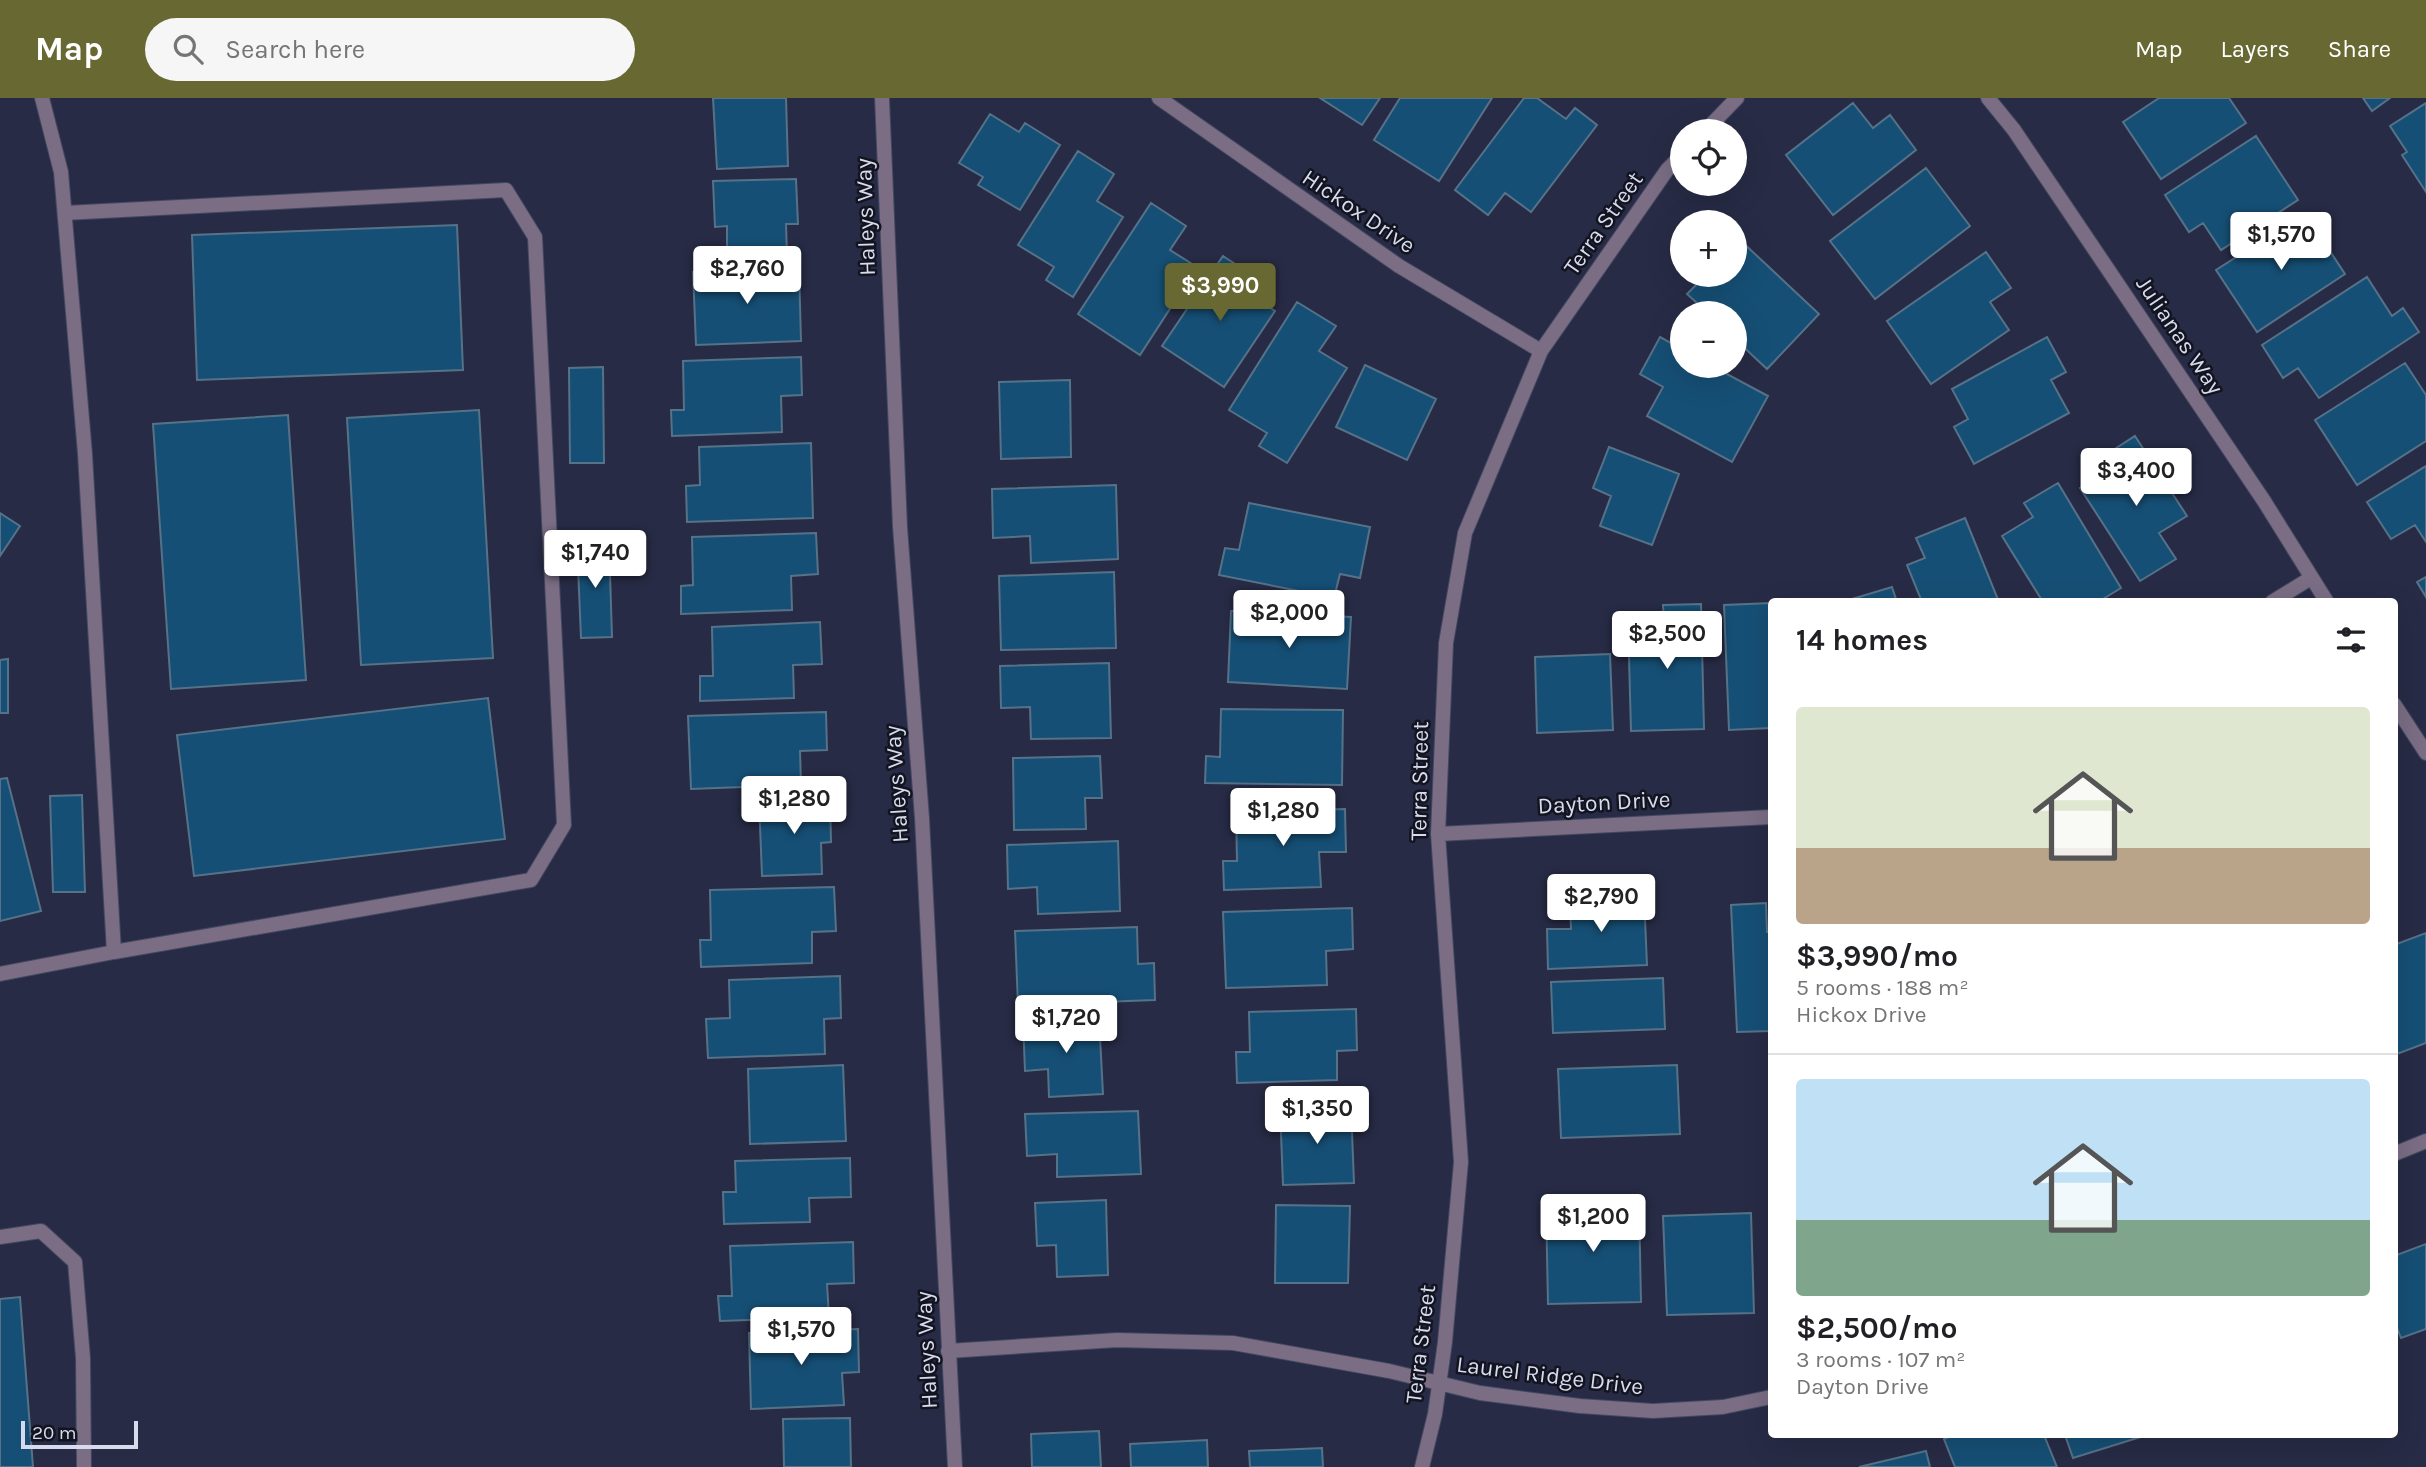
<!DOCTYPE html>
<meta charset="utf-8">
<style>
body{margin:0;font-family:Karla,sans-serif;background:#f6f6f6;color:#202124;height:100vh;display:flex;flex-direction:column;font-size:26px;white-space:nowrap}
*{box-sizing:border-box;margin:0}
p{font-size:23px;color:#757577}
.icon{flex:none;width:38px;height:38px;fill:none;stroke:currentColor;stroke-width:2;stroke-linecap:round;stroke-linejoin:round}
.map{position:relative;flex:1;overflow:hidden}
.side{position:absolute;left:1768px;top:500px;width:630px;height:840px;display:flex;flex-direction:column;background:#fff;border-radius:7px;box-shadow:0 7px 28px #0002}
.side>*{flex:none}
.fabs{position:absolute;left:1670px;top:21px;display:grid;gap:14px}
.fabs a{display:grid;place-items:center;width:77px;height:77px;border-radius:50%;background:#fff;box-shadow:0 7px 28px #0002;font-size:35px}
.scale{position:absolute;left:21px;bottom:18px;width:117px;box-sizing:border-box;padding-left:7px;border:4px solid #d8dbed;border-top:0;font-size:19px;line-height:24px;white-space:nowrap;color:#d8dbed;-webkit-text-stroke:5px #121420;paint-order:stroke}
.price{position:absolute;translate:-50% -60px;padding:0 16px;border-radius:7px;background:#fff;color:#222;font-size:23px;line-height:46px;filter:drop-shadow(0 2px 4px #0008)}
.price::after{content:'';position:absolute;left:50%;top:42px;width:21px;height:16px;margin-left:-10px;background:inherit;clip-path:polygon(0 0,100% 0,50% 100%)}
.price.on{background:#676832;color:#fff}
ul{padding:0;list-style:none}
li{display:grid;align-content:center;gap:14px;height:371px;padding:0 28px}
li+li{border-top:2px solid #e0e0e0}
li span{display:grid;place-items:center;height:217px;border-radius:7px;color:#555}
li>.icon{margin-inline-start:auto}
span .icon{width:126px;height:126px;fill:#fffc;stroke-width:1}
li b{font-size:30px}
h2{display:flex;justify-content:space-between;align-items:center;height:84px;padding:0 28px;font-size:30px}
header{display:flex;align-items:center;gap:42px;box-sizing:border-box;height:98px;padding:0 35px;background:#676832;color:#fff}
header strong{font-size:33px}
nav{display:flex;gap:38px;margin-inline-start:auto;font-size:24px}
.search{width:490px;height:63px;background:#f6f6f6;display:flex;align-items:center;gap:18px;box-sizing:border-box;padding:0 24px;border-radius:38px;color:#757577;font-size:26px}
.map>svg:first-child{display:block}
</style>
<header>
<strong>Map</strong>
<div class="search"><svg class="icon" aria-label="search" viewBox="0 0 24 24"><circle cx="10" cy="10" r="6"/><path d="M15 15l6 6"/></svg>Search here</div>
<nav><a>Map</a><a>Layers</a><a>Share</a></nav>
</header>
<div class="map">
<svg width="2426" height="1369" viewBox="0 0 2426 1369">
<rect width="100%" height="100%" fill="#272b45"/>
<path fill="#164f75" stroke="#567288" stroke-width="2" d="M713,0H786L788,68L717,71Z
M1320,0H1380L1362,27Z
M1400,0H1492L1439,83L1374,42Z
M1524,0H1537L1566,21L1575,10L1597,27L1531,114L1505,95L1488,117L1455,92Z
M2159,0H2229L2246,25L2161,81L2123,24Z
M2363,0H2390L2372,13Z
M1853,5L1873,30L1890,17L1916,52L1833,117L1786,57Z
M2426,5V94L2402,57L2407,54L2390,28Z
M990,16L1019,34L1025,25L1060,47L1020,112L978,87L983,79L959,65Z
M2256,38L2298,102L2221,152L2203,125L2189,134L2165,97Z
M1078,53L1114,76L1097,103L1123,119L1073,199L1046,182L1054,169L1018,147Z
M1926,70L1970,128L1875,201L1830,143Z
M796,81L798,126H786L787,158L727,159V128L715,129L713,83Z
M1151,105L1186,128L1170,152L1197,169L1140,257L1078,216Z
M2305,115L2345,176L2257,234L2216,172Z
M457,127L463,272L197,282L192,137Z
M1739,141L1819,216L1767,271L1734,240V215H1708L1687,196L1706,177H1734V147Z
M1986,154L2011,190L1990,204L2009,232L1931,286L1887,223Z
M1223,158L1258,181L1248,195L1275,213L1224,289L1162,248Z
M799,170L801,243L696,247L693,174Z
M2367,179L2392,218L2403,210L2419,234L2319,300L2298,270L2283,280L2262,247Z
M1297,204L1336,228L1319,253L1347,270L1287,365L1259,348L1267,335L1229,312Z
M1660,239L1682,251V268H1712L1768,298L1732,364L1647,318L1663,289L1640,276Z
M2047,239L2066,274L2051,282L2069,315L1974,366L1954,329L1968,321L1952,291Z
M801,259L802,297L781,298L782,334L672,338L671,312H684L683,263Z
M2405,265L2426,297V343L2357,387L2315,322Z
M1365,267L1436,301L1407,362L1336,329Z
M603,269L604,365H570L569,270Z
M1070,282L1071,359L1001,361L999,284Z
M479,312L493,560L361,567L347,320Z
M288,317L306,582L171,591L153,326Z
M2135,338L2187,418L2159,435L2176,461L2140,483L2080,390L2118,367L2110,354Z
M811,345L813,420L687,424L686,388L700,387L699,349Z
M1609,349L1679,376L1652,447L1600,428L1611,398L1593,390Z
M2426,368V444L2415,427L2391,441L2367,404Z
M2058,385L2121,490L2098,504H2043L2002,438L2033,419L2024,405Z
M1116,387L1118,461L1031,465L1030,438L993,440L992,391Z
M1249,405L1370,429L1360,480L1340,476L1334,500L1219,477L1225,450L1239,452Z
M0,415L20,428L0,458Z
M1965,420L1999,504H1922L1907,467L1925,460L1916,440Z
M816,435L818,476L791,478L792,512L681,516V488L693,487L692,439Z
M609,444L612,539L581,540L577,445Z
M1114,474L1116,550L1001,552L999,478Z
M2426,479V499L2417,484Z
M1892,489L1897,504H1842Z
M1771,505V630L1729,632L1724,507Z
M1701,506L1704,631L1631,633L1628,523L1664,522L1663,507Z
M1231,513L1351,519L1347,591L1228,584Z
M820,524L822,566L793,567L794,600L700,603V578H713L712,529Z
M1610,556L1613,632L1537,635L1535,559Z
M8,561V615H0V562Z
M1109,565L1111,640L1031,641L1030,609L1001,610L1000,568Z
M488,600L505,741L194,778L177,637Z
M1221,611L1343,612L1342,687L1205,685L1206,658L1220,659Z
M826,614L827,652L800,653L801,687L691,691L688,618Z
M1100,658L1102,700H1085L1086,731L1014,732L1013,660Z
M7,680L41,813L0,823V681Z
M82,697L85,794H53L50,698Z
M830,700L831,744L821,745L822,776L762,778L759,703Z
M1345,711L1346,754H1319L1321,789L1224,792L1223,763H1237L1236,714Z
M1118,743L1120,813L1038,816L1037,789L1008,791L1007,747Z
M834,789L836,833L812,834V865L701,869L700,842H711L710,792Z
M1644,797L1647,867L1548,871L1547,831H1571L1570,800Z
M1766,805L1767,834H1771V933L1737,934L1731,807Z
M1352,810L1353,851L1326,853L1327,887L1226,890L1223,814Z
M1137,829L1138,866L1154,865L1155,902L1018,907L1015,833Z
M2426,835V945L2397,956L2394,948V847Z
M840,878L841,920L824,921L825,956L708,960L706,921L730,920L729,882Z
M1663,880L1665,931L1553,935L1551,884Z
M1356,911L1357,952L1337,953V982L1237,985L1236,954H1250L1249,914Z
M1099,920L1103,996L1049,999L1048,971L1025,973L1023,923Z
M843,967L846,1043L750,1046L748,971Z
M1677,967L1680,1036L1561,1040L1558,971Z
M1351,1008L1354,1085L1283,1087L1280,1010Z
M1138,1013L1141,1076L1057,1079V1056L1027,1058L1025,1016Z
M850,1060L851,1099L809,1100L810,1124L724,1126L723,1094H736L735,1063Z
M1106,1102L1108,1177L1057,1179L1056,1147L1037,1148L1035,1105Z
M1639,1106L1641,1204L1548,1206L1546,1108Z
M1276,1107L1350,1108L1348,1185H1275Z
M1751,1115L1754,1215L1667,1217L1663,1118Z
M853,1144L854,1185L827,1186L829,1219L720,1223L718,1198H732L730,1148Z
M2426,1146V1231L2401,1240L2394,1222V1158Z
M20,1199L33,1369H0V1201Z
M858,1231L859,1274L842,1275L844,1307L751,1311L749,1235Z
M850,1320L851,1369H784L783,1321Z
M1099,1333L1101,1369H1032L1031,1336Z
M1954,1337H2044L2057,1369H1955L1944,1341Z
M2065,1337H2147L2073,1360Z
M1207,1342L1208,1369H1131L1130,1346Z
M1322,1350L1323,1369H1250L1249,1353Z
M1926,1353L1930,1369H1859Z"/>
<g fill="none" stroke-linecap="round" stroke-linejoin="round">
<defs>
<path id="lane" d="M65,115L506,92L535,139L564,727L531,782L114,854
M0,876L114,854L85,356L61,74L42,0
M0,1139L41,1133L75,1164L83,1260L84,1369"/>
<path id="street" d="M882,0L900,429L922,720L955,1369
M1159,0L1399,168L1541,253
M1988,0L2014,32L2264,403L2327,504
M1705,33L1737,0
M2272,504L2311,480
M2394,606L2426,655
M1438,736L1771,719
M2394,1056L2426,1043
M948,1253L1117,1242L1233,1245L1389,1273L1480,1295L1580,1308L1653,1313L1723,1309L1771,1299
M1422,1369L1435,1316L1445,1244L1461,1064L1438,736L1446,545L1465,435L1541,253L1667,72L1682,57"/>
</defs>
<use href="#lane" stroke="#434760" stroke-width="16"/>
<use href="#street" stroke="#434760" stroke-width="16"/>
<use href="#lane" stroke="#7a6d84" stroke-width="14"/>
<use href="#street" stroke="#7a6d84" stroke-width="14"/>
</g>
<g text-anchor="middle" stroke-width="5" stroke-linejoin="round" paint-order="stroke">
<g font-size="23" fill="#d8dbed" stroke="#121420">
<text transform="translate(1359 113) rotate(34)" y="8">Hickox Drive</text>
<text transform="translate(865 119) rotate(-92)" y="8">Haleys Way</text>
<text transform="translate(1603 125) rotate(-55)" y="8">Terra Street</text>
<text transform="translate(2180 237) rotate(56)" y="8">Julianas Way</text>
<text transform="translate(1419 683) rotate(-89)" y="8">Terra Street</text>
<text transform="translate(896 686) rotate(-94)" y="8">Haleys Way</text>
<text transform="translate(1604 704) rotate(-3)" y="8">Dayton Drive</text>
<text transform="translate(1420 1246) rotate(-83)" y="8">Terra Street</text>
<text transform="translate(926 1252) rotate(-93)" y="8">Haleys Way</text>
<text transform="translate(1550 1277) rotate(7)" y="8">Laurel Ridge Drive</text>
</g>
</g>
</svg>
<div class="fabs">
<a><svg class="icon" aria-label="locate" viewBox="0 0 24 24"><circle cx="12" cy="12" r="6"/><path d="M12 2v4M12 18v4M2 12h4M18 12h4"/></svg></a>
<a>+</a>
<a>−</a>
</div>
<div class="scale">20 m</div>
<b class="price" style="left:2281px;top:174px">$1,570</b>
<b class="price" style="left:747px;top:208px">$2,760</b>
<b class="price on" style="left:1220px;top:225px">$3,990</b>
<b class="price" style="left:2136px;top:410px">$3,400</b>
<b class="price" style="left:595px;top:492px">$1,740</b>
<b class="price" style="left:1289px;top:552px">$2,000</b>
<b class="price" style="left:1667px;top:573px">$2,500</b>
<b class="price" style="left:794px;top:738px">$1,280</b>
<b class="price" style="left:1283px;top:750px">$1,280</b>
<b class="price" style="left:1601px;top:836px">$2,790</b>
<b class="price" style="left:1066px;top:957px">$1,720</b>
<b class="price" style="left:1317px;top:1048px">$1,350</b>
<b class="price" style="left:1593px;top:1156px">$1,200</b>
<b class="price" style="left:801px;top:1269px">$1,570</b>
<section class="side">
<h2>14 homes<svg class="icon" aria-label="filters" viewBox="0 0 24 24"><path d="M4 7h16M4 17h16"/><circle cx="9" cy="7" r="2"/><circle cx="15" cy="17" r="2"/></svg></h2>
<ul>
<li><span style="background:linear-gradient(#dfe7d0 65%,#b9a48a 0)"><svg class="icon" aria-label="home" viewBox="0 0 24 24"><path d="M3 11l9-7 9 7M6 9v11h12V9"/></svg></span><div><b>$3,990/mo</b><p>5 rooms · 188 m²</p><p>Hickox Drive</p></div></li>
<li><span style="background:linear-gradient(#bfe0f5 65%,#7fa58c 0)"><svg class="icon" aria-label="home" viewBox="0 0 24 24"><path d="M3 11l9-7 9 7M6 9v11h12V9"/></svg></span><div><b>$2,500/mo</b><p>3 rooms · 107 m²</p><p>Dayton Drive</p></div></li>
</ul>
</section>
</div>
